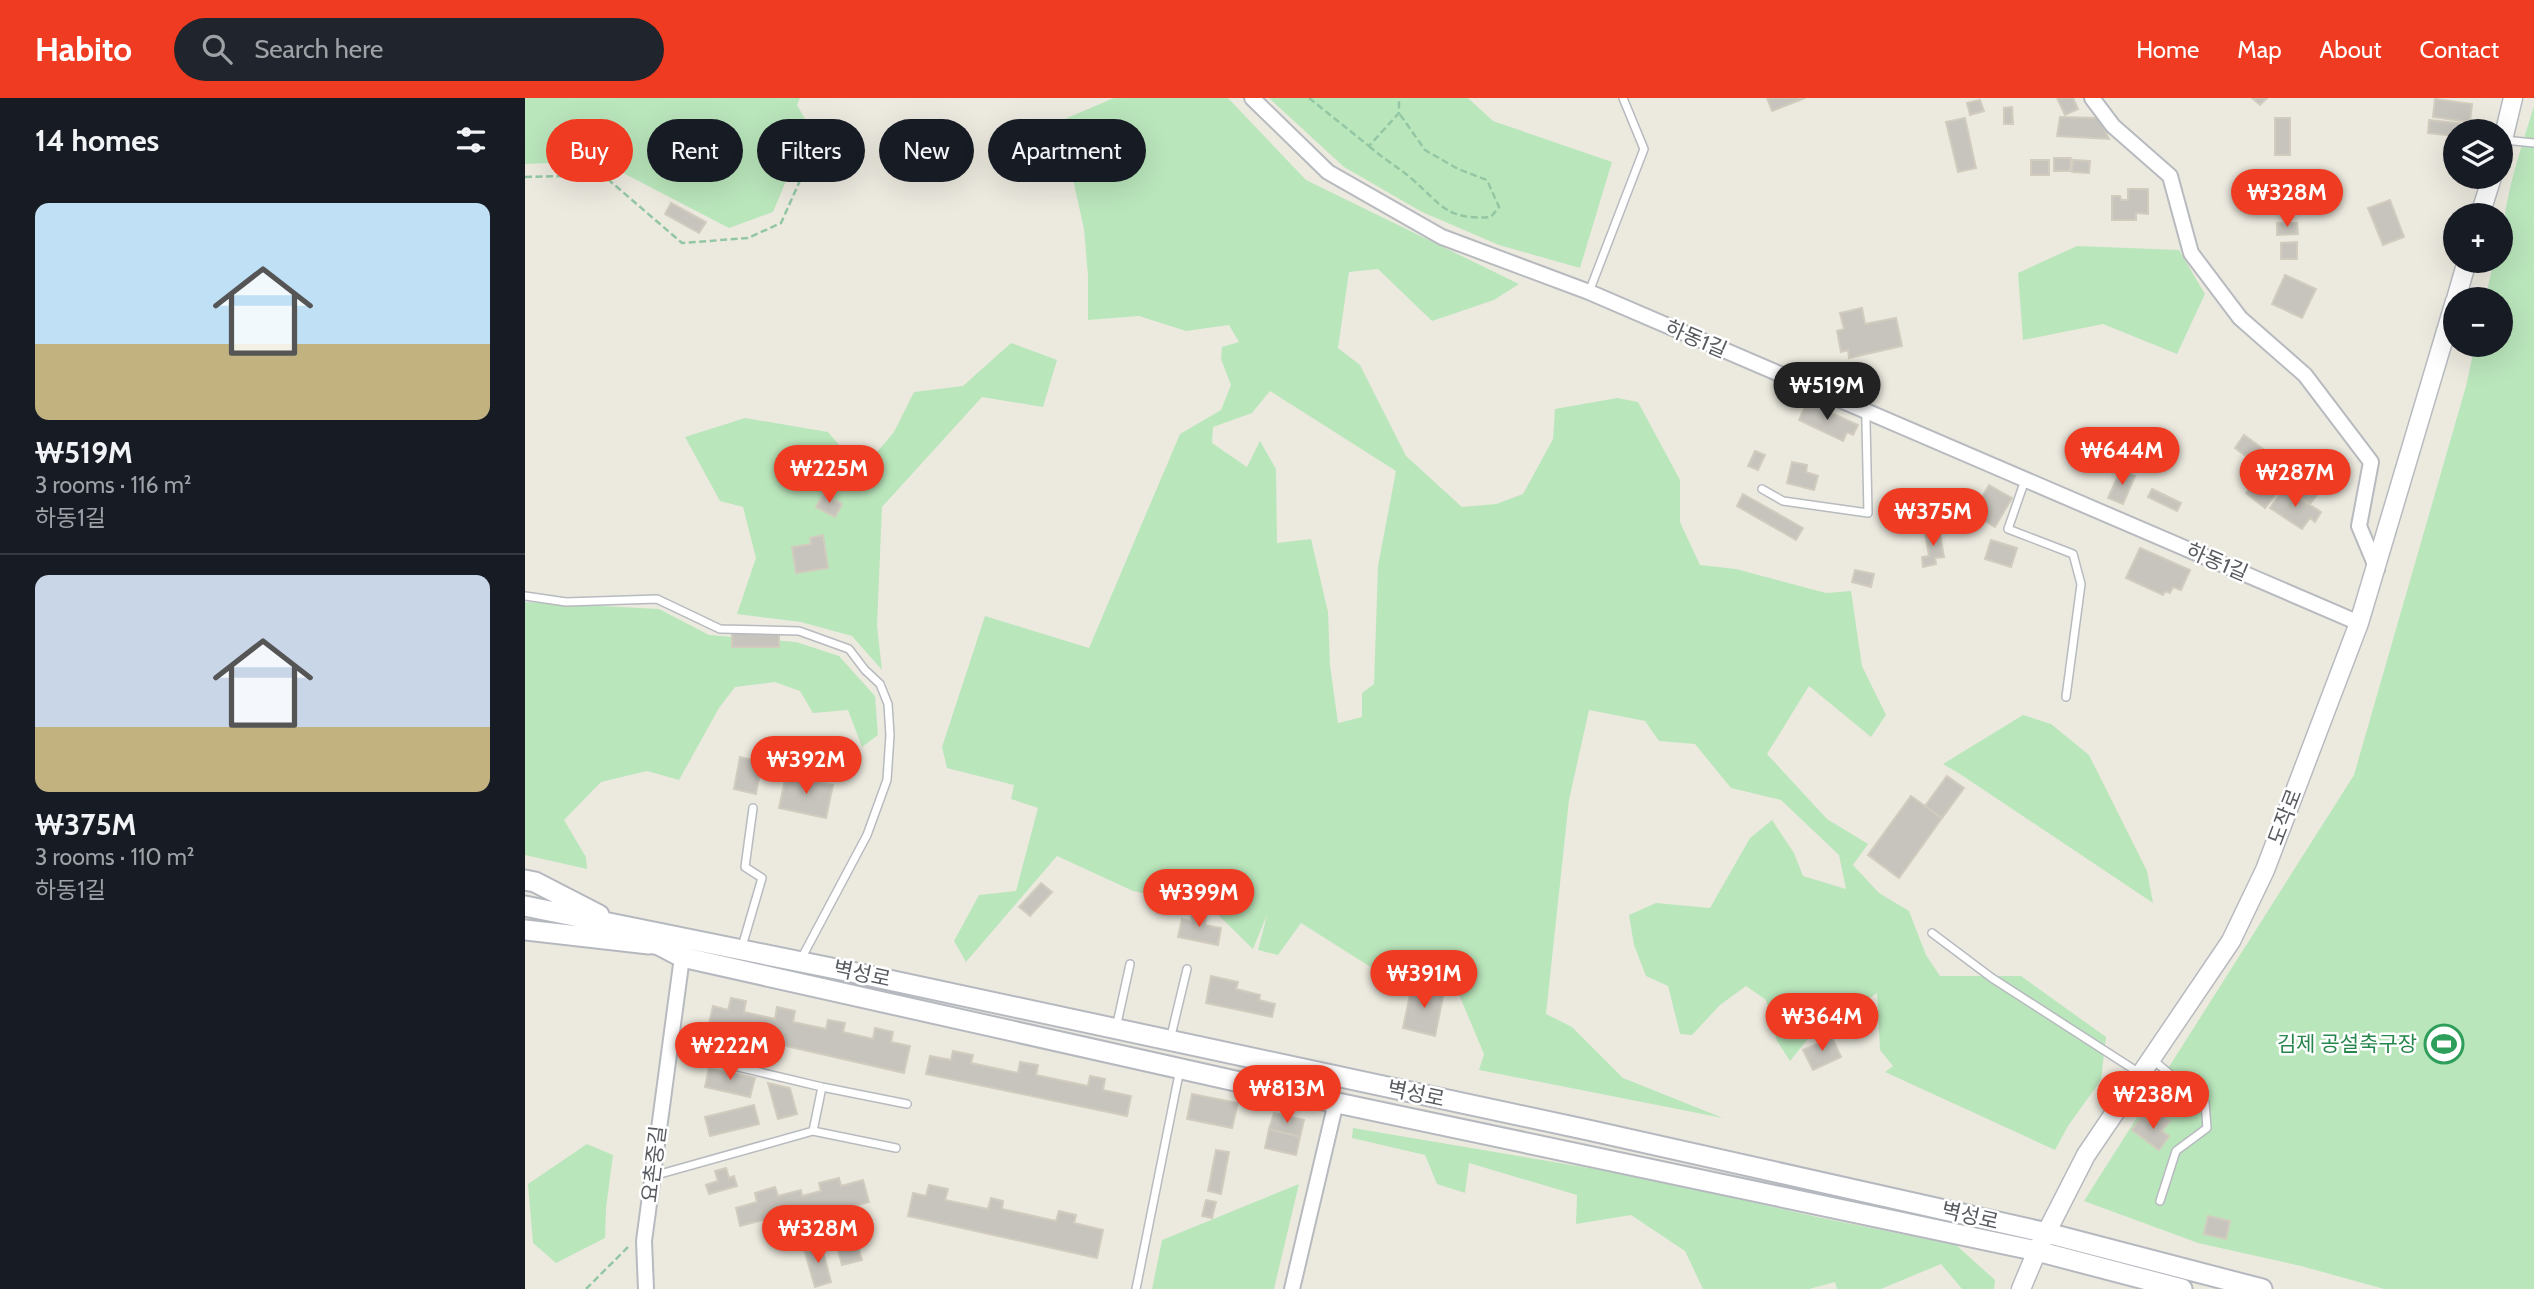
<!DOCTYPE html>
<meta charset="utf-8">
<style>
body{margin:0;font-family:Cabin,"Noto Sans KR",sans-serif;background:#20242c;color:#f1f3f6;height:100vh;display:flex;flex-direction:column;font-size:26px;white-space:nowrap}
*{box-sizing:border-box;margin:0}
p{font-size:23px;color:#9ea1a6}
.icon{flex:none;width:38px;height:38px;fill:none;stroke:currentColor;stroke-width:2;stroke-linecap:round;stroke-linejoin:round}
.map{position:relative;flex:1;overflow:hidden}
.panel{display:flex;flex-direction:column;background:#171b24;width:525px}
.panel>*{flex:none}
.hud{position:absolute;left:21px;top:21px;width:665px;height:63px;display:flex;gap:14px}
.buttons{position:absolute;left:1918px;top:21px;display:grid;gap:14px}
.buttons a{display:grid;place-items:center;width:70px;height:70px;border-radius:50%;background:#171b24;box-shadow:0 7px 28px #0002;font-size:35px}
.price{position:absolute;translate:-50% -60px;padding:0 16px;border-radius:24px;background:#ef3b22;color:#fff;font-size:23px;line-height:46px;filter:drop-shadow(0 2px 4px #0008)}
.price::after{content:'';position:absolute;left:50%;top:42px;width:21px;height:16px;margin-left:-10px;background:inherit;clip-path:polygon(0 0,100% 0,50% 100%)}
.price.active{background:#222;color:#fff}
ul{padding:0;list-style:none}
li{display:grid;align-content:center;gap:14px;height:371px;padding:0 35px}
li+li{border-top:2px solid #363941}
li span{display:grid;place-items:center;height:217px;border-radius:14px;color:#555}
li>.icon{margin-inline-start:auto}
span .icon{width:126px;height:126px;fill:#fffc;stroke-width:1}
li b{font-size:30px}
h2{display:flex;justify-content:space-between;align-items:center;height:84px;padding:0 35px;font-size:30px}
.chip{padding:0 24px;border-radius:32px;background:#171b24;box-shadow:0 7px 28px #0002;font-size:24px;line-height:63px}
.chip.active{background:#ef3b22;color:#fff}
header{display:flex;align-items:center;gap:42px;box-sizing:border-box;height:98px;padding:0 35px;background:#ef3b22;color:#fff}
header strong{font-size:33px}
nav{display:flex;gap:38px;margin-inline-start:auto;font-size:24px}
.search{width:490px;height:63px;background:#20242c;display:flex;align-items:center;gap:18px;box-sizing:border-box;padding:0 24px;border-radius:38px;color:#9ea1a6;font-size:26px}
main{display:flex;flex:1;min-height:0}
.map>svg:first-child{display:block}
</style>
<header>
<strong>Habito</strong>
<div class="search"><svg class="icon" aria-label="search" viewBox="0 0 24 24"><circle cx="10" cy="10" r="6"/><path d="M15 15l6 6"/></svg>Search here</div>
<nav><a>Home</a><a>Map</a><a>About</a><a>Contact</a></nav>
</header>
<main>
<section class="panel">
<h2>14 homes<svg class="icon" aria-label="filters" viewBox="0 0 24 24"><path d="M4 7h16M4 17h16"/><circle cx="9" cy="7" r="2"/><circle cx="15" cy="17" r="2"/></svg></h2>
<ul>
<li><span style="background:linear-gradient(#bfe0f5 65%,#c2b280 0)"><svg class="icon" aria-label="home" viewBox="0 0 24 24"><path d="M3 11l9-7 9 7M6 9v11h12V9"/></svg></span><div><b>₩519M</b><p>3 rooms · 116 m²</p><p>하동1길</p></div></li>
<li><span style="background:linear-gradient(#c9d6e8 70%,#c2b280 0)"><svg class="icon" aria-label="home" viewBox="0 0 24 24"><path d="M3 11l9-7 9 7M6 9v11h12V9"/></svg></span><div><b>₩375M</b><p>3 rooms · 110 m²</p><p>하동1길</p></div></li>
</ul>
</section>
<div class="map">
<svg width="2009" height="1191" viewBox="0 0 2009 1191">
<rect width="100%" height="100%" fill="#eceadf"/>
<path fill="#bae6bc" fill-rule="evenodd" d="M0,0H275L272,7L284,28L248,114L204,130L75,63L0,66Z
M589,0H703L781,82L994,186L969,202L907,223L853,171L824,174L813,250L835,267L881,358L937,409L971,406L998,396L1028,341L1030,311L1092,300L1113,304L1155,382V424L1175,467L1211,471L1301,495L1326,493L1337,568L1361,617L1346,639L1284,588L1242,656L1302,721L1343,746L1328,767L1354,795L1384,813L1401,857L1415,878H1496L1581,939L1576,982L1543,1028L1530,1052L1360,974L1368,968L1355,952L1352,895L1323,915L1293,928L1265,963L1252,943L1241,902L1221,888L1195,907L1167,937L1155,936L1143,888L1121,878L1109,847L1104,817L1131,805L1185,810L1225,740L1247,722L1269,755L1278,778L1321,791L1314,757L1256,702L1206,690L1170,646L1134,643L1120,623L1064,612L1044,702L1021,916L1047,929L1098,980L1198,1020L954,972L959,956L927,880L855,875L776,825L753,857L733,852L742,817L728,851L685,809L608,793L532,758L441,864L429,843L454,797L491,793L513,710L486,701L489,687L422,670L417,649L460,518L564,550L655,336L696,312L706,287L696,261L697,249L714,244L704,227L661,233L614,218L563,222V178L559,131L535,23ZM745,293L871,373L853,468L849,586L837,595V619L813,625L805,567L803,514L786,441L752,445L751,371L735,343L722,369L687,345L688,329L727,315Z
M744,0H943L968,23L1087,64L1055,170L974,147L897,114L819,69Z
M2009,8V1191H1859L1776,1168L1673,1145L1559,1103L1829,677L1941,288L1950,247H1976V201H1960L1969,163H1976C1976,108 1993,60 2009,8Z
M1552,148L1654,152L1680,196L1652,256L1578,226L1498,242L1493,175Z
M486,245L532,262L518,309L457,299L357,409L352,528L357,572L327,538L276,524L212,516L231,460L218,409L195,403L160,339L220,320L303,334L336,373L369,334L389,294L438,288Z
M0,504L134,511L184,537L271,544L314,558L350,598L353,637L337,649L323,612L288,615L275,593L250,584L210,589L194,610L154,682L122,673L76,684L39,722L61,759L62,771L0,757Z
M1498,617L1526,626L1564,657L1622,773L1628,805L1435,676L1418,666Z
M828,1030L1112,1078L1292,1119L1431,1147L1470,1182L1469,1191H1437L1416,1166L1356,1191H1312L1310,1184L1284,1191H1178L1160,1153L1106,1117L1051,1126L1052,1097L944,1065L940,1095L912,1086L900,1057L827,1040Z
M62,1046L88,1057L81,1110L80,1140L31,1165L8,1145L3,1086Z
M774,1086L749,1191H627L637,1142Z"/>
<path fill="#c7c4bd" stroke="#d1ccbe" stroke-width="2" d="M1242,0H1280L1247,13Z
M1532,0H1548L1553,11L1540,17Z
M1727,0H1742L1735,7Z
M1910,1L1947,6L1945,24L1908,19Z
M1455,2L1459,13L1445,17L1442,5Z
M1487,9L1488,26H1479V10Z
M1535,19L1574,20L1584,41L1532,38Z
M1440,20L1451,70L1433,74L1421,24Z
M1750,20H1765V57H1750Z
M1904,22L1940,26V33H1930V38L1903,35Z
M1529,60H1546L1545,73H1529Z
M1506,62H1524V77H1506Z
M1548,62L1565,63L1564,75L1547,74Z
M1735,74H1756V92H1735Z
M1603,91H1623V116L1611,115V122H1587V98H1595L1596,102H1603Z
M1865,102L1879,139L1858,147L1843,110Z
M146,105L181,124L174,135L140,116Z
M1752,125H1772L1773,136L1752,137Z
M1772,144V161H1756V145Z
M1760,177L1791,191L1777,220L1747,206Z
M1337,210L1340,226L1371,220L1377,248L1324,260L1323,252L1316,254L1312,233L1319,231L1315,215Z
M1282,304L1333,327L1328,337L1322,334L1318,343L1274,322Z
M1719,337L1745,356L1735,369L1710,350Z
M1230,353L1240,357L1233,372L1223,368Z
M1750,357L1770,372L1740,410L1721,395Z
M1267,364L1282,367L1281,374L1293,378L1289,392L1262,385Z
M1596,371L1610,378L1598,406L1583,400Z
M1770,379L1792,397L1785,406L1762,388Z
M1464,387L1487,400L1470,429L1447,416Z
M1759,390L1796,414L1790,424L1785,420L1777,431L1745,410Z
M1627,391L1656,405L1652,413L1623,399Z
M298,396L317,406L310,419L291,409Z
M1218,396L1278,430L1271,442L1212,408Z
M1414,431L1419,459L1410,460L1411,466L1398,469L1397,459L1404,458L1400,434Z
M298,437L303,470L271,475L267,449L286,446L285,440Z
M1466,442L1492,450L1486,469L1460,461Z
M1615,450L1665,472L1656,492L1648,489L1645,495L1640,493L1638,497L1601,480Z
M1330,472L1349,476L1346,489L1327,484Z
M207,534H254V549H207Z
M215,659L237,664L231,696L209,691Z
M261,677L308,687L301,720L254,710Z
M1422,678L1439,690L1417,720L1400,708Z
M1386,698L1417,720L1374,780L1343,757Z
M516,785L527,794L505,818L494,809Z
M668,811L682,813L680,827L696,830L693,847L653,839L657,821L666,823Z
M686,878L713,884L711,891L735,897L734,902L750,906L747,919L681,905Z
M887,887L919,894L910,938L878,930Z
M206,900L221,903L219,914L250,921L252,909L270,913L268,924L301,931L303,922L320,925L318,934L348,941L350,930L368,934L366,944L385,948L379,975L183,930L188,908L203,912Z
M1307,939L1316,959L1288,972L1278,952Z
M428,953L448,957L446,965L493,975L495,964L513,967L511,977L563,988L565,978L580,981L578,992L606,998L602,1018L401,976L405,958L426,962Z
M184,970L230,980L225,999L180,989Z
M243,985L265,990L272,1016L253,1021Z
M667,996L713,1005L707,1030L662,1021Z
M229,1007L234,1026L185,1038L180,1019Z
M749,1015L779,1022L775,1039L744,1031Z
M1636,1017L1645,1023L1637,1033L1644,1038L1634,1052L1607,1032L1617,1019L1628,1027Z
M744,1031L775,1039L771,1057L740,1050Z
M691,1052L704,1054L696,1096L683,1093Z
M201,1070L204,1080L209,1078L212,1088L184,1096L181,1087L193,1083L190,1073Z
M314,1080L316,1088L338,1082L344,1104L284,1120L281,1111L215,1128L211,1110L232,1104L230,1095L250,1089L253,1098L276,1092L277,1098L296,1093L294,1085Z
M404,1087L423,1091L420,1102L463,1111L466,1100L478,1103L477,1111L531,1123L534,1113L551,1117L549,1125L578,1132L572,1160L383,1118L388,1095L401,1098Z
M681,1102L691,1104L687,1120L677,1118Z
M1683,1118L1705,1123L1701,1141L1679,1136Z
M331,1143L337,1162L317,1167L312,1148Z
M296,1146L306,1184L290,1189L279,1151Z"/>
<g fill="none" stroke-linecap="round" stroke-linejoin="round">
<defs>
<path id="service" d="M1979,42L2009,45
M1064,194L1119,51L1098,0
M1500,382L1483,431L1548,456L1556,486L1541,599
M1237,391L1258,403L1343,415L1340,279
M0,498L41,504L132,501L195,531L274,533L324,551L340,572L355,586L363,606L365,637L362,682L342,737L275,863
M1407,835L1467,880L1616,976
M216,852L237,780L220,769L228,710
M591,930L605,866
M645,942L662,871
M1628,962L1680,1005L1682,1030L1651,1053L1635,1103
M196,965L297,989L288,1033
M297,989L382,1006
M128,1078L288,1033L371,1050
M611,1191L655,971"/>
<path id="minor" d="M727,0L803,74L917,139L1064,194L1834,525
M1567,0L1588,28L1645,78L1666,155L1715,220L1780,277L1846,364L1834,428L1852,471
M121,1191L119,1143L157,859
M767,1191L811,1004"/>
<path id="tertiary" d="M1976,50L1988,0
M1955,117L1967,79
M1931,201L1942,163
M1496,1191L1512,1153L1561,1057L1706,843L1740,772L1834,525L1930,203"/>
<path id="secondary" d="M0,782L10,784L74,817
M0,808L336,876L1063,1032L1522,1135L1737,1191
M0,832L124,846
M120,844L134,847L157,859L737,989L1512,1153L1657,1191"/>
</defs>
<use href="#service" stroke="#b7babf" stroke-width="10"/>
<use href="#minor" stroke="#b7babf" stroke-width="18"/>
<use href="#tertiary" stroke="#b7babf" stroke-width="21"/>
<use href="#secondary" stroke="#b5b9bf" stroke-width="23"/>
<path stroke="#93c7a4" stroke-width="2.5" stroke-dasharray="7 3.5" stroke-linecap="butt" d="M784,0L844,48L874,15V0
M844,48C857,60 873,69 887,81C918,108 921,122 966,119L974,109L962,82L933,71L900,52L874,15
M0,79L78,77L157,145L223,140L256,125L282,67
M61,1191L103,1149"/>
<use href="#service" stroke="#fff" stroke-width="7"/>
<use href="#minor" stroke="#fff" stroke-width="14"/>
<use href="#tertiary" stroke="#fff" stroke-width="18"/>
<use href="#secondary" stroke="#fff" stroke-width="19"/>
</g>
<defs>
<symbol id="stadium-ring" viewBox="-11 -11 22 22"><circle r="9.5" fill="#fff" stroke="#2e9e5b" stroke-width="1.5"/><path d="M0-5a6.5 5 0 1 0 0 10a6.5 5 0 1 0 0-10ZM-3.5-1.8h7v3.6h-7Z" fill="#2e9e5b"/></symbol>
</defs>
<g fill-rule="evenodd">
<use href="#stadium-ring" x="1897" y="924" width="44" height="44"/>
</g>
<g text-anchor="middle" stroke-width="5" stroke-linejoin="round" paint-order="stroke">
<g font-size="21" fill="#585c61" stroke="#fff">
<text transform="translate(1171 241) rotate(23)" y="7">하동1길</text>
<text transform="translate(1692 464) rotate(23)" y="7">하동1길</text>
<text transform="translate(1760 719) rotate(-69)" y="7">도작로</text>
<text transform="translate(337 876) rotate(12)" y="7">벽성로</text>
<text transform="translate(891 996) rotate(12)" y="7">벽성로</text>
<text transform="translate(129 1066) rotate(-83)" y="7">요촌중길</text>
<text transform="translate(1445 1118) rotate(13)" y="7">벽성로</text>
</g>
<g font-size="21" fill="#27864d" stroke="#fff" text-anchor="end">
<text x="1892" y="953">김제 공설축구장</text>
</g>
</g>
</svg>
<div class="buttons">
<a><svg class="icon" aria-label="layers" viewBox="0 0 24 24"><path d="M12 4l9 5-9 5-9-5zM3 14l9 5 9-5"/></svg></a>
<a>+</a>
<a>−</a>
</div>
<b class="price" style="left:1762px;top:131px">₩328M</b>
<b class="price active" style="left:1302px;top:324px">₩519M</b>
<b class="price" style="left:1597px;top:389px">₩644M</b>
<b class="price" style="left:304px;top:407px">₩225M</b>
<b class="price" style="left:1770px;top:411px">₩287M</b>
<b class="price" style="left:1408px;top:450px">₩375M</b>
<b class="price" style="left:281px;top:698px">₩392M</b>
<b class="price" style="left:674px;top:831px">₩399M</b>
<b class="price" style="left:899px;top:912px">₩391M</b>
<b class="price" style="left:1297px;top:955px">₩364M</b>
<b class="price" style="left:205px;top:984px">₩222M</b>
<b class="price" style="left:762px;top:1027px">₩813M</b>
<b class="price" style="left:1628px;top:1033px">₩238M</b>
<b class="price" style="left:293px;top:1167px">₩328M</b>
<div class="hud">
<a class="chip active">Buy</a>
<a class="chip">Rent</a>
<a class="chip">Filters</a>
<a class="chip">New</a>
<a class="chip">Apartment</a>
</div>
</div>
</main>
